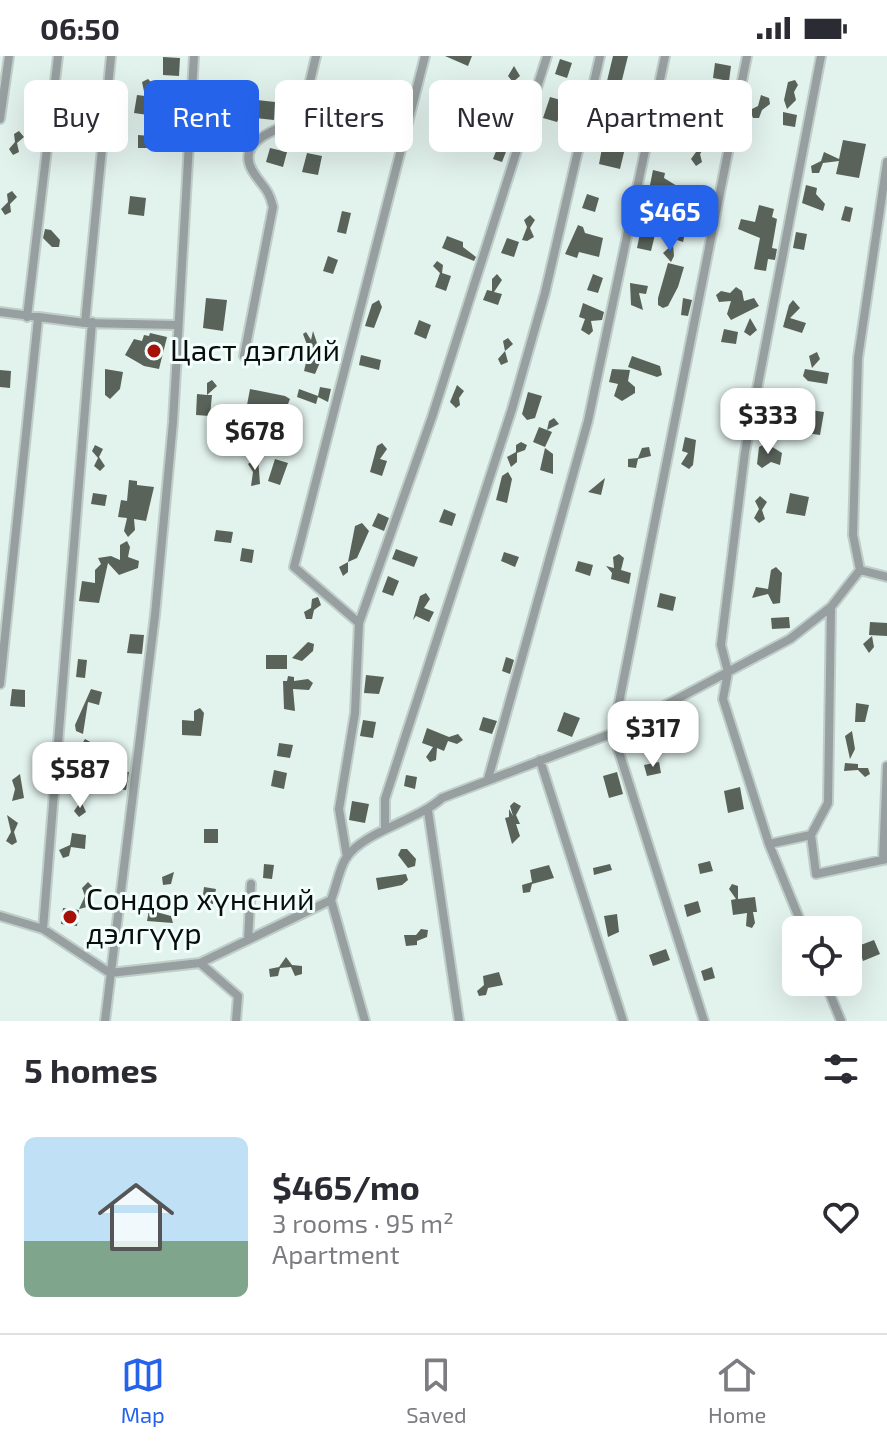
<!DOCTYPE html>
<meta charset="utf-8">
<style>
body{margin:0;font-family:"Exo 2",sans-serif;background:#f2f2f3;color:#2b2b33;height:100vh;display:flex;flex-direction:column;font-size:30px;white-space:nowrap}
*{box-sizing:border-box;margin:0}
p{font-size:26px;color:#7c7c81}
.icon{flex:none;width:44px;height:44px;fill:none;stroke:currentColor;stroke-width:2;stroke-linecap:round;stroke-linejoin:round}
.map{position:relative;height:965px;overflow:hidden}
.details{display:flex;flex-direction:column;background:#fff;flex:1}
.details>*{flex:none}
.top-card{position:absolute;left:24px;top:24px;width:840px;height:72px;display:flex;gap:16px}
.controls{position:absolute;left:782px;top:860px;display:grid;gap:16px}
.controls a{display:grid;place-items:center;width:80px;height:80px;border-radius:12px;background:#fff;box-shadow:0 8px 32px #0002;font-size:40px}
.price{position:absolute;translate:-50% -68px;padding:0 18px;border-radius:16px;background:#fff;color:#222;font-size:26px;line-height:52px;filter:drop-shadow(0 2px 4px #0008)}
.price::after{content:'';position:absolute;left:50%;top:48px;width:24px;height:18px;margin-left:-12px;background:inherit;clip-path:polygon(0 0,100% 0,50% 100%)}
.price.active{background:#2563eb;color:#fff}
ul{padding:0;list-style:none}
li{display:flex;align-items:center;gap:24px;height:200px;padding:0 24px}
li span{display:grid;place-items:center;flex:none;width:224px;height:160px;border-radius:12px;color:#555}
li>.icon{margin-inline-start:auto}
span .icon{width:96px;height:96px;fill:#fffc;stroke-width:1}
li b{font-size:34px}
h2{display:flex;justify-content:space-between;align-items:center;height:96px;padding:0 24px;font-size:34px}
.pill{padding:0 28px;border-radius:12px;background:#fff;box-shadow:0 8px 32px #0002;font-size:28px;line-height:72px}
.pill.active{background:#2563eb;color:#fff}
.status{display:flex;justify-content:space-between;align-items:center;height:56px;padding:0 40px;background:#fff;direction:ltr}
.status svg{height:22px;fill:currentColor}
.dock{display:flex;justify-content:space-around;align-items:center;height:112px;border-top:2px solid #e1e1e2;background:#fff;font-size:22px;color:#7c7c81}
.dock a{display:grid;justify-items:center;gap:4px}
.dock .active{color:#2563eb}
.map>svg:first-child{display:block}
</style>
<div class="status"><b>06:50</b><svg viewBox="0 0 49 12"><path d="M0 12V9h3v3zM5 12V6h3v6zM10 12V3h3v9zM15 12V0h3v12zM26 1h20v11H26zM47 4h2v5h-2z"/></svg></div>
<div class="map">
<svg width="887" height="965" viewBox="0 0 887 965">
<rect width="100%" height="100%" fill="#e2f2ed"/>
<path fill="#59635a" d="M445,0H472L468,10Z
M613,0H628L621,28L607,25Z
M163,1L180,2L179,20L163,19Z
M560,3L572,7L567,22L555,18Z
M715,7L731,10L729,25L713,22Z
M514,10L520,20L513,26L508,20Z
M148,23L153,28L148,59L134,57L137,39L145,40L142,26Z
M795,24L798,29L794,36L796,44L787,53L784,44L788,26Z
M761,39L769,42L770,48L762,54L759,62H753L750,54L758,50Z
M168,41L177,42L175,58L166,56Z
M550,41L564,45L560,57H572L574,66L569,68L559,62L557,66L543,62Z
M257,44L275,46L274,64L255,62Z
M696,47L709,51L705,64L692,61Z
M783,56L797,59L795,71L783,69Z
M666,59L683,63L681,72L664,68Z
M60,65L75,67L73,81L84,82V92L57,87Z
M378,74L398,79L393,95L374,91Z
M19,75L24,81L17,87L19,96L13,99L9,93L15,86L14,78Z
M138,79L163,81L168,88L163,92H138Z
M620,83L626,88L620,113L599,108L602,92L612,94Z
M701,84L705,91L700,98L702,106L696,110L691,103L696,96L695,87Z
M843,84L866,88L859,122L836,118L839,105L823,107L819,117H812L811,110L821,105L824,96L839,103Z
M500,85L509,88L502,106L493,103Z
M270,92L287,96L283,111L266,106Z
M307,97L322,100L318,119L302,116Z
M653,114L665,117L664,122L677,130L673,136L650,129Z
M806,129L817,132L816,138L825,148L823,155L802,147Z
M12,135L17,141L10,148L11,156L5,159L1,153L8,146L7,138Z
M587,138L599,142L595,156L582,152Z
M130,140L146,142L144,160L128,158Z
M759,149L774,153L772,161L777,163L772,192L777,193L775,204L768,203L766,215L754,213L760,182L738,173L741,163L755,166Z
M845,150L853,152L850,166L841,164Z
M656,152L661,154L651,195L637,192L640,177L649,179Z
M342,155L351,157L346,178L337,176Z
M530,159L535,164L530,172L534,181L527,185L522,184L527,171L524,164Z
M676,160L688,164L683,186L671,182Z
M578,169L583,171L585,177L603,182L599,201L579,196L577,202L565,198Z
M45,173L51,174L60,184L59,191H52L43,182Z
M796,176L807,178L804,194L793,192Z
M447,180L463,186V191L476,201L474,205L442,192Z
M507,182L519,186L514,201L501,197Z
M673,188L674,200L671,206L663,197Z
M328,200L338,204L333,218L323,215Z
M437,205L443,209L442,217L451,220L446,235L435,231L440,217L433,210Z
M668,207L684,211L678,231L668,250L663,252L658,249V242Z
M497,218L502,224L494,236L502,238L498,249L483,244L487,234L492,235V223Z
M593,218L603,222L598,237L587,234Z
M630,227L648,230L646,238L639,237L643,254L631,249Z
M736,231L742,235L744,245L754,242L759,250L731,264L727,258L731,245L719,246L716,239L721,235L730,237Z
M206,242L227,244L223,275L203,272Z
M683,242L692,244L688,260L681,259Z
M379,244L382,251L374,272L365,270L372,248Z
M793,244L800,252L790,262L806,267L802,277L783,271L789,249Z
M583,247L604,256L602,264L591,265L593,275L589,279L581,274L585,263L579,261Z
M750,262L757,274L750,280L744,276Z
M419,264L431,269L426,283L414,278Z
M724,273L738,276L736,288L721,286Z
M313,275L318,290L311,301L321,304L315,318L304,315L309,294L303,278L306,276L311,284Z
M150,277L167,281L159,313L144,310L125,299L134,283L142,285L144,279L149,280Z
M508,282L513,288L505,295L508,306L501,309L498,303L505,295L503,285Z
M817,296L820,303L812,312L809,300Z
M361,299L381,304L379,314L359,309Z
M632,300L660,310L662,319L657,321L628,311Z
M105,313L123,316L120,333L110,343L105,339Z
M612,313L630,314L628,325L635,331V337L622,345L614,340L618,328L609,326Z
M805,313L829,317L827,328L808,325L803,320Z
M0,314L11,315L10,332L0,331Z
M212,324L217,330L207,339H212L210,360L196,359L197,338L207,339V327Z
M457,329L464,335L459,342L460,349L456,352L450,346Z
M320,331L331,333L328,346L318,341L316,348L297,341L299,333L318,340Z
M250,333L285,340L290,343L288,348L274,349L273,356L255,355L256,351L247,349Z
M528,336L542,340L535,362L527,364L522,358Z
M803,353L824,356L820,379L799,376Z
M554,362L559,368L547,374L552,376L545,391L533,386L539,371L547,374L549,365Z
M685,381L696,384L693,409L689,413L681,408L688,397L682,395Z
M521,386L527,389L525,394L517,397V406L511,411L507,401L516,396V389Z
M382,387L387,393L380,403L387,405L382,420L370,416L377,390Z
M766,387L782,397L780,409L771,406L762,412L757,408L759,391Z
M95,389L103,393L99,401L105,410L100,415L94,410L98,402L92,395Z
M649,391L651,400L638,403L636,412L628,411V403L638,402L642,392Z
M545,392L553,398V418L540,414Z
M258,401L260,428L251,430L253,416L248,408Z
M275,403L288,407L280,429L268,425Z
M508,416L512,423L507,447L496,444L502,420Z
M605,422L601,439L588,436Z
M129,424L137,425V429L154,431L146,465L134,463L135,474L128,481L124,475L127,462L118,461L121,444L127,445Z
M93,437L107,439L105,450L91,448Z
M790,437L809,441L805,460L786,457Z
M760,440L767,446L762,454L765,463L759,467L754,462L759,453L755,445Z
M444,453L456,458L452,470L439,466Z
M378,457L389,462L384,475L372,470Z
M362,467L369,475L357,502L348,506V516L343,520L339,511L348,506L355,470Z
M216,474L233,476L231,487L214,485Z
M127,485L130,491L128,501L139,505L138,512L119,519L108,507L99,547L79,545L82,525L95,527V514L101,508L98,502L111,500L110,504L111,500L120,504V489Z
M242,492L254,494L252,507L240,505Z
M396,493L418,501L414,511L392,503Z
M504,496L519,501L515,511L501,505Z
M619,498L624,502L621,514L631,517L629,528L611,523L612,517L606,510L614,512L613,501Z
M578,505L593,509L590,520L575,515Z
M776,511L782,517L780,547L773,548L768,538L752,542L756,531L768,533L771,514Z
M388,520L399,525L393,540L382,536Z
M426,537L430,543L424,552L434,556L429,566L416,560L413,564L420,540Z
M660,537L676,541L673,555L657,551Z
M318,541L321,549L314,554L312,563H306L304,556L311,552L312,543Z
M789,561L790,572L772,573L771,562Z
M870,566L887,567V580L869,579Z
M130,578L144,579L142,598L127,597Z
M872,580L874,591L869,597L863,588Z
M308,586L314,588L313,595L302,605L292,602Z
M266,599H287V613H266Z
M506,601L514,604L510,618L502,615Z
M78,603L87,604L85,622L76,621Z
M366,619L384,621L379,638L364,637Z
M288,620L294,621V625L308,623L313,627L309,634L293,633L295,655L284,653L283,625H287Z
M12,633L25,634V651L10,650Z
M91,633L102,636L99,649L88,646L83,678L76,675L75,669Z
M856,647L869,649L865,666H855Z
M200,652L204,657L201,680L182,679V664L194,665V655Z
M564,656L580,662L572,681L557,675Z
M483,661L497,665L492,678L479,674Z
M363,664L376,666L373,682L360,680Z
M427,672L449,681L458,678L463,684L457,688L448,685L444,695L437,692L436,704L430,706L426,701L433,691L422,687Z
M852,675L855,693L850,703L845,680Z
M85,683L92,687L93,692L82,696L79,703H73L71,695L79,693Z
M279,687L293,689L290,702L277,700Z
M659,706L661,717L647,720L644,709Z
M845,707L858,708V712H868L870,718L865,721L858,714L844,715Z
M110,713L129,716L126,734L108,732Z
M274,714L287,717L284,733L271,730Z
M617,716L623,738L609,742L603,720Z
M20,718L24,742L12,745L15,733L12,724Z
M406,719L417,721L415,733L404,730Z
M740,731L744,753L728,757L724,735Z
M81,745L86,756L79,761L74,755Z
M352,745L369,748L365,767L349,764Z
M514,746L521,750L516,759L520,768H516L520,780L512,788L505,762L509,761V753L513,760L510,750Z
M7,759L18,767L14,776L17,786L12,789L6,785L11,776Z
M204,773H218V787H204Z
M72,777L86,779L85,793L71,791L69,800L63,802L59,794L70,789Z
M401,793H407L416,803L415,810L408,812L398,799Z
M710,805L713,815L700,818L698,808Z
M264,808L274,809L272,823L263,822Z
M610,808L612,814L594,819L593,812Z
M549,809L554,822L532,828L530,836L523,837L522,829L532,826L530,814Z
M174,816L171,828L163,829L162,821Z
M406,818L408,824L402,829L378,834L376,822Z
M88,826L94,832L89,841L91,850L79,853L85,840L82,832Z
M732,828L738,830V843L755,841L757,856H753L755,867L752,872L746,870L747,857L733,859L731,844L736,843L729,833Z
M204,831L216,833L213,848L202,846Z
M698,845L701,856L687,861L684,849Z
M63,852L79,854L77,870L61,868Z
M149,854L171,860L173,867L147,865Z
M617,858L619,876L608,881L604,860Z
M421,873L428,874L427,881L417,885V889L406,890L404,879H416Z
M874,884L880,898L863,905L858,890Z
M666,893L670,904L653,910L649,899Z
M286,901L292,909L302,910V918L295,920L291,911L280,912L278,920L270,921L269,913L279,911Z
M712,911L715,922L704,925L701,915Z
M499,916L503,929L488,932L486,939L479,940L477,935L484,929L483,920Z"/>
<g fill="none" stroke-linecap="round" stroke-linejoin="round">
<defs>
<path id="street" d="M0,63L9,0
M887,106L858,302L853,479L860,514L887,521
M0,256L85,267L176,269
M27,261L58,0
M85,267L111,0
M244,300L273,151C268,130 261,130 252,114C235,83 282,72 301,63L316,0
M359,567L294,511L425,0
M0,628L38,263
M540,704L623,965
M488,723L588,365L665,0
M428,755L459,965
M385,773V743L512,353L545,237L600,0
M811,779L828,747L831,551
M769,788L811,779L816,818L887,803
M347,801L339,753L355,657L359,567L432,361L547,0
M883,804L887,710
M331,844L365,965
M0,860L43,873L110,917L200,907L331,844C336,832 339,813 346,802C364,775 417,765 442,742L613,677L790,583L831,551L860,514
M43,873L92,266
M804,874L769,788L723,643L728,616L721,589L745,396L821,0
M248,884L251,828
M200,907L238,940L236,965
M825,926L841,965
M105,965L155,559L173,366L194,0
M704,965L613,677L747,0"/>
</defs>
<use href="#street" stroke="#bfcec9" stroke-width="12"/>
<use href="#street" stroke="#989fa0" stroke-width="8"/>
</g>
<g fill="#a61208" stroke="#f1fefb" stroke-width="3">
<circle cx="154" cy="295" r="8"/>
<circle cx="70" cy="861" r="8"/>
</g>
<g text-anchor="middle" stroke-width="6" stroke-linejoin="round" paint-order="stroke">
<g font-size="30" fill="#090e0d" stroke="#f1fefb" text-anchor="start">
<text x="170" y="305">Цаст дэглий</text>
<text x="86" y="854">Сондор хүнсний<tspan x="86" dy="34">дэлгүүр</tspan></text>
</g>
</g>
</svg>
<div class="controls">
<a><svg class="icon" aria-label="locate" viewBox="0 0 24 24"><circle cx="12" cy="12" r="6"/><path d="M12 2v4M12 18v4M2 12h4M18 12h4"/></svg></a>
</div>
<b class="price active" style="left:670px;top:197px">$465</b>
<b class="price" style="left:768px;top:400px">$333</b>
<b class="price" style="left:255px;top:416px">$678</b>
<b class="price" style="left:653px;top:713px">$317</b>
<b class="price" style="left:80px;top:754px">$587</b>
<div class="top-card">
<a class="pill">Buy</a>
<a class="pill active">Rent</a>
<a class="pill">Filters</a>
<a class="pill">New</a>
<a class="pill">Apartment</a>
</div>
</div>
<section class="details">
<h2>5 homes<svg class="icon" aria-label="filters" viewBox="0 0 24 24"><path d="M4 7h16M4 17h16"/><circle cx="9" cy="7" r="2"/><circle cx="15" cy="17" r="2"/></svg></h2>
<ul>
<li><span style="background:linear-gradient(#bfe0f5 65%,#7fa58c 0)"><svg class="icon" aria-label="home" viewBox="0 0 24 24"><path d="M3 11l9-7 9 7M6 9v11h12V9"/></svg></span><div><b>$465/mo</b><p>3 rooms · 95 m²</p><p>Apartment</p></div><svg class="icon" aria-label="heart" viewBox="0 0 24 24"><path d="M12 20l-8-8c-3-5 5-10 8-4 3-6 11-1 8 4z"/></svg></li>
</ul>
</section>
<nav class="dock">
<a class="active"><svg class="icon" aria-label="map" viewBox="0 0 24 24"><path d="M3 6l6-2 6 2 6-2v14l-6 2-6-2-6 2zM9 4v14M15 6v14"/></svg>Map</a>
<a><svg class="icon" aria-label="saved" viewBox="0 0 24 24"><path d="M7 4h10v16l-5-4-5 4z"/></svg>Saved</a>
<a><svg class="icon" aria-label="home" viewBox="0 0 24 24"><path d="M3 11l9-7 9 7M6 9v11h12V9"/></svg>Home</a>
</nav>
